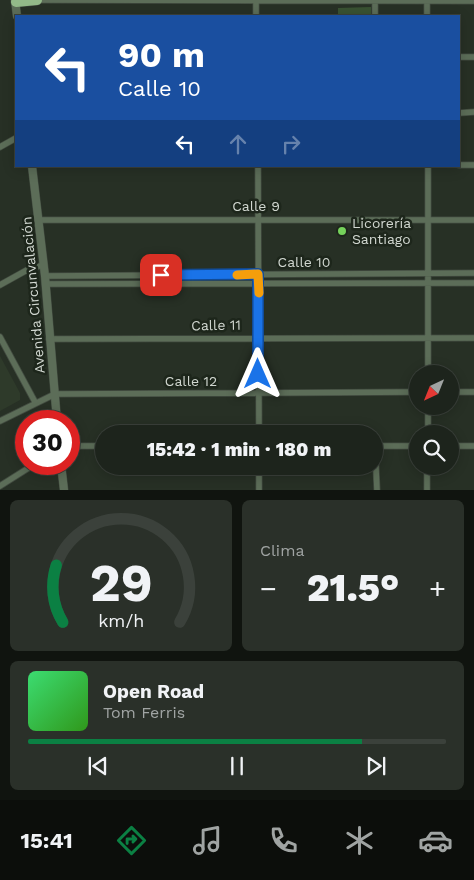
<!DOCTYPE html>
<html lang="es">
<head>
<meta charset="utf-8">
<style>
  :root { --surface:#1d241c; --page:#2a3029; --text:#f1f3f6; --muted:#a0a4a3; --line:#3b413b; --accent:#0b8043 }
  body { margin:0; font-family:"Work Sans",sans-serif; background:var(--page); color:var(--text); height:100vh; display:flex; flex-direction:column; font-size:19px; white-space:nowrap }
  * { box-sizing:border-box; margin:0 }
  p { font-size:16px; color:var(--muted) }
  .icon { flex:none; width:28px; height:28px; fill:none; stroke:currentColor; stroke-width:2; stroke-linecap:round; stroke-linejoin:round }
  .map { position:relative; height:490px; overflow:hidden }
  .panel { display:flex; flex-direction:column; gap:10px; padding:10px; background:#10140f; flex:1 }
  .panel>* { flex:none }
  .hud { position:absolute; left:15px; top:15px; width:445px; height:152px; border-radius:0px; box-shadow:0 2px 12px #0003,0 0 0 1px var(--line); background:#1a4fa0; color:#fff; overflow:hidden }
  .needle { width:32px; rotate:223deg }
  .buttons { position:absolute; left:409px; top:365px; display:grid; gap:10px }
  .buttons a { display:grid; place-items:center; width:50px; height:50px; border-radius:50%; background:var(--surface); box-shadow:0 2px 12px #0003,0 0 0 1px var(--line); font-size:25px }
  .speed { position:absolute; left:15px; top:410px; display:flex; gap:10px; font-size:25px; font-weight:700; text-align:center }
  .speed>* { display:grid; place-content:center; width:65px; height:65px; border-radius:50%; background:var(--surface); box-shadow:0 2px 12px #0003,0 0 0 1px var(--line); line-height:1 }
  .speed .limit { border:8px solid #d22; background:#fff; color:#111 }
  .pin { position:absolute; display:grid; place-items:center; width:42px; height:42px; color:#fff; margin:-21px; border-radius:10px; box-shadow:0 2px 8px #0006 }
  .me { position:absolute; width:55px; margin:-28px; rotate:0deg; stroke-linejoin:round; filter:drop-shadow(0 0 4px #0008) }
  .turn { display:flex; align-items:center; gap:18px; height:105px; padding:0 20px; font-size:22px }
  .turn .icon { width:65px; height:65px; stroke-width:2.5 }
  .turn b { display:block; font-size:35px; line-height:42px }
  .lanes { display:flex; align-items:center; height:48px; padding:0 20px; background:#0003; justify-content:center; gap:25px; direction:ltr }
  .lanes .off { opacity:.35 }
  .big { font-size:38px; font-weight:800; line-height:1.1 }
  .panel .widget { flex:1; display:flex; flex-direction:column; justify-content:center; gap:8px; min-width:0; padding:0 18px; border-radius:8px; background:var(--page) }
  .panel .dial { align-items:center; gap:0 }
  .dial svg { height:130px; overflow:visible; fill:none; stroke:var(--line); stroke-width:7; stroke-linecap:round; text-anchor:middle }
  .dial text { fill:var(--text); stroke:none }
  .song { display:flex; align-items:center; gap:15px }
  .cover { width:60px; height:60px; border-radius:8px; background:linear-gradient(135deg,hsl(140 70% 55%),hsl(110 70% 35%)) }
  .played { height:5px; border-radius:2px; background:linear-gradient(90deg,var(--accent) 80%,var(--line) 80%) }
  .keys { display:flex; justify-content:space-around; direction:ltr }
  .heat { display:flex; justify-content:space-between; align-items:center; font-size:28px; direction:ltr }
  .panel .tiles { flex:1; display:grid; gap:10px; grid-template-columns:1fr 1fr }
  .widget:last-child { grid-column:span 2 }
  .trip { position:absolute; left:95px; top:425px; width:288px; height:50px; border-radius:25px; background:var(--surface); box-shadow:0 2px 12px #0003,0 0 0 1px var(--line); font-weight:800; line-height:50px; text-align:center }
  .dock { display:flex; height:80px; justify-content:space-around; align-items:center; background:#0c0e0b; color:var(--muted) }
  .dock .icon { width:35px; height:35px }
  .dock .on { color:var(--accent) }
  .dock b { font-size:22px; color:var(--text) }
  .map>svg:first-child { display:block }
</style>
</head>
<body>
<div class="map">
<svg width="474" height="490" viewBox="0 0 474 490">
  <rect width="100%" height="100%" fill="#273025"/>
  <path fill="#2e3a2a" d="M 0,356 L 20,393 L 20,400 L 0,411 Z"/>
  <path fill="#395232" d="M 371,7 L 371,16 L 338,16 L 338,8 Z"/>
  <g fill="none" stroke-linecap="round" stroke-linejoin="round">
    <g stroke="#424b40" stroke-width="7">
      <path id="minor" d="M 37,0 L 474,1
        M 256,0 L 256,16
        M 427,0 L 427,16
        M 375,1 L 375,16
        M 459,57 L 474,57
        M 459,113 L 474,112
        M 0,147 L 16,138
        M 459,165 L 474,165
        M 258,166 L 259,434
        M 428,166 L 428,374
        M 38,220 L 474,220
        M 45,276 L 474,273
        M 45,284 L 474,283
        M 0,285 L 27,270 L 43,265
        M 0,337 L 35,402
        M 49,339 L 474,338
        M 450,392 L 474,392
        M 0,421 L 55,394 L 418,392
        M 428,434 L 428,406
        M 69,446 L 104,446
        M 374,446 L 418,446
        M 375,446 L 377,490
        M 450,446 L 474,446
        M 259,466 L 259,490
        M 0,486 L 30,467 L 43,464
        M 427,490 L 427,466"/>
    </g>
    <g stroke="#424b40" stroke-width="9">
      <path id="tertiary" d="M 15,0 L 17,16
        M 32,166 L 45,276 L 57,421
        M 61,464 L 64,490"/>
    </g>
    <g stroke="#424b40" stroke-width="11">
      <path id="trunk" d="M 16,2 L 37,0"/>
    </g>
    <use href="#minor" stroke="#5c6d58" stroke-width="5.5"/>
    <use href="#tertiary" stroke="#5c6d58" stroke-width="8"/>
    <use href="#trunk" stroke="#93ba89" stroke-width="10"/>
  </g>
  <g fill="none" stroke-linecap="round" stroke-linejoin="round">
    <g stroke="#114b97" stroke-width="12">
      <path id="route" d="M 161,275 L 258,274 L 258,374"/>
    </g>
    <use href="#route" stroke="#1a73e8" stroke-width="9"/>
    <path stroke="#f59e0b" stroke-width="9" d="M 237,275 L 258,274 L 259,293"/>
  </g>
  <circle fill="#75d25b" stroke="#1d261b" stroke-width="2" cx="342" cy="231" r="5"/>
  <g text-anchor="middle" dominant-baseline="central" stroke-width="5" stroke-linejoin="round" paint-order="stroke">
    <g font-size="14" fill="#d1d7d0" stroke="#1d261b">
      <text x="256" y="206">Calle 9</text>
      <text x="304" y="262">Calle 10</text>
      <text transform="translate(33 295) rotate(-95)">Avenida Circunvalación</text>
      <text transform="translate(216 325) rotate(-1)">Calle 11</text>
      <text x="191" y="381">Calle 12</text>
    </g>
    <g font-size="14" fill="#d1d7d0" stroke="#1d261b" text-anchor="start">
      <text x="352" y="223">Licorería<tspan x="352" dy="16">Santiago</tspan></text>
    </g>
  </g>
</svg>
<div class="buttons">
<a><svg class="needle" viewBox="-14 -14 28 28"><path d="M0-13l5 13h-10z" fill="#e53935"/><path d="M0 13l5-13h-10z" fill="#a0a4a3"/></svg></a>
<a><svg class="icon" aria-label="search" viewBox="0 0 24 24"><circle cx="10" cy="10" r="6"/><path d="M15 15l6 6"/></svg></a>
</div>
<div class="speed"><div class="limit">30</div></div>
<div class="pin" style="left:161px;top:275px;background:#d93025"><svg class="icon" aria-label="arrive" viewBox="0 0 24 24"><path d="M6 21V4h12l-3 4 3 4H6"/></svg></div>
<svg class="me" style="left:258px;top:374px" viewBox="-20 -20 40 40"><path d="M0-17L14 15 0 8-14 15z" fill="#1a73e8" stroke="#fff" stroke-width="4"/></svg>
<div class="trip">15:42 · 1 min · 180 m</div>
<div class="hud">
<div class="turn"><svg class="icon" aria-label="left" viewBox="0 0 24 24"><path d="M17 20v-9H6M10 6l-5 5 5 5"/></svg><div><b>90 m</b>Calle 10</div></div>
<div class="lanes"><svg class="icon" aria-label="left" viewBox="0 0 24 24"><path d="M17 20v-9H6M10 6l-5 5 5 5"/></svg><svg class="icon off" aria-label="ahead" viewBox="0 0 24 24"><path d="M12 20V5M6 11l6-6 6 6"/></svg><svg class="icon off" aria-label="right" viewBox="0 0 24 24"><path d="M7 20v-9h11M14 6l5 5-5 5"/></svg></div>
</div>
</div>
<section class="panel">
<div class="tiles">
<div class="widget dial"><svg viewBox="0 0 100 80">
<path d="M14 69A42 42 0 1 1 86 69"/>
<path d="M14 69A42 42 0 0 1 10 34" stroke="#0b8043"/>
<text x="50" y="56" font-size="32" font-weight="700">29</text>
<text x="50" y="72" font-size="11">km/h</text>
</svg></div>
<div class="widget"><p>Clima</p>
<div class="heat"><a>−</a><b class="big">21.5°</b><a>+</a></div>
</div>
<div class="widget">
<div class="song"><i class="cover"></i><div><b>Open Road</b><p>Tom Ferris</p></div></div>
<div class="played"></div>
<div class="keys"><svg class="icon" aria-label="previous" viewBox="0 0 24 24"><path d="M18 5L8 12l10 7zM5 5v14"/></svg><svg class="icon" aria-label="pause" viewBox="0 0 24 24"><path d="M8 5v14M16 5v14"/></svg><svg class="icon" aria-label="next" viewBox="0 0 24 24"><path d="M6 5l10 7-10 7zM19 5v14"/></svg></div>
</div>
</div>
</section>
<nav class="dock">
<b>15:41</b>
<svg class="icon on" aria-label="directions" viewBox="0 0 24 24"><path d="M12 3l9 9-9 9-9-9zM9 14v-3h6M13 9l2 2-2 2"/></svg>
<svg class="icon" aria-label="music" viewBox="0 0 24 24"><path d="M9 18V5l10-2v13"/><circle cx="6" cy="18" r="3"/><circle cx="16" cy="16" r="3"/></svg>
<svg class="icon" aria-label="phone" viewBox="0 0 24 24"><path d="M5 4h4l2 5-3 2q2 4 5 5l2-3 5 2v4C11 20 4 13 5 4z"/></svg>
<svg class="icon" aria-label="climate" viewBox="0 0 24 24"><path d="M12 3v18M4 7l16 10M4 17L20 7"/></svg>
<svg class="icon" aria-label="car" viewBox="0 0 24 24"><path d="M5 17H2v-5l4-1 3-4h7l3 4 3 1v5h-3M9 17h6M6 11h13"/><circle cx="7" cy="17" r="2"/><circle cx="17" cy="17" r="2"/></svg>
</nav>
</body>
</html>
